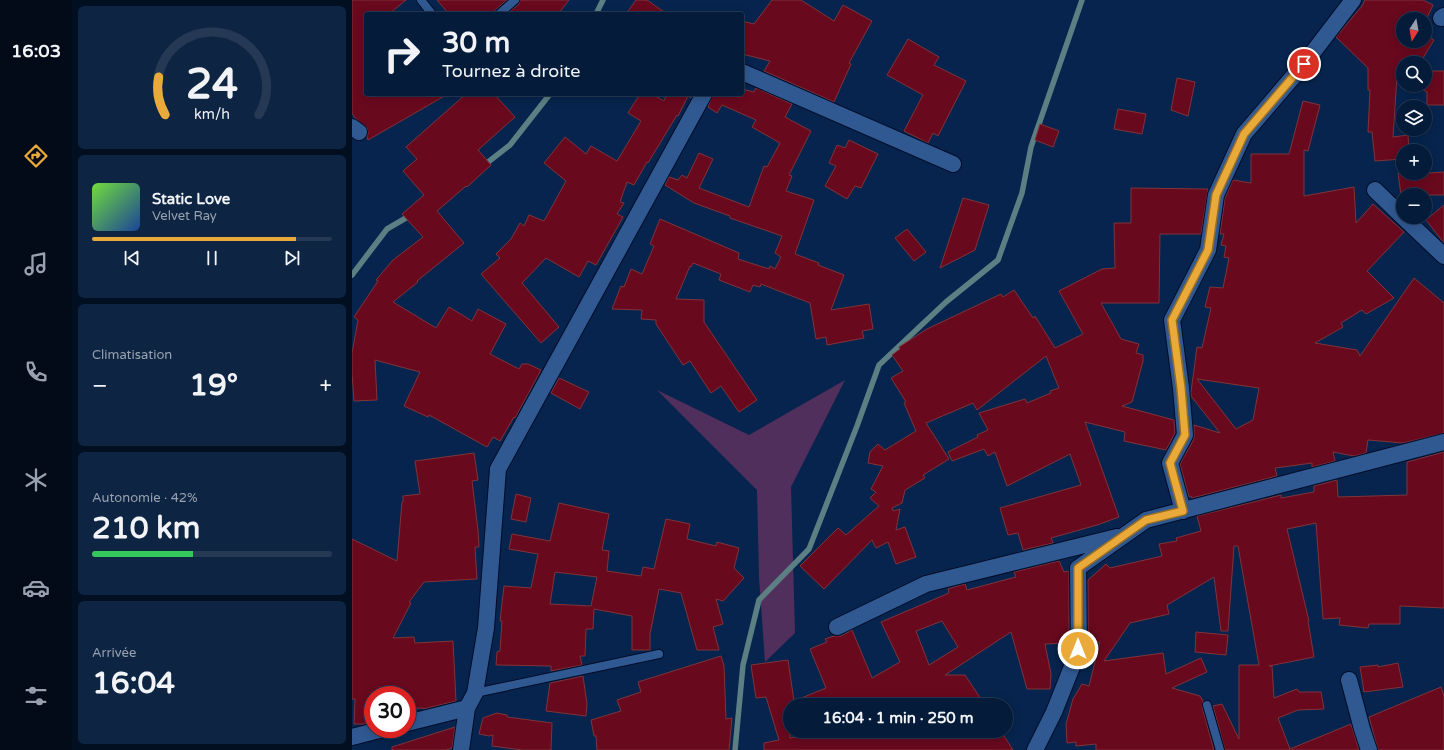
<!DOCTYPE html>
<html lang="fr">
<head>
<meta charset="utf-8">
<style>
  :root { --surface:#041b3a; --page:#0d2442; --text:#f1f3f6; --muted:#97a1af; --line:#253954; --accent:#eaaa39 }
  body { margin:0; font-family:"Varela Round",sans-serif; background:var(--page); color:var(--text); height:100vh; display:flex; flex-direction:column; font-size:15px; white-space:nowrap }
  * { box-sizing:border-box; margin:0 }
  p { font-size:13px; color:var(--muted) }
  .icon { flex:none; width:22px; height:22px; fill:none; stroke:currentColor; stroke-width:2; stroke-linecap:round; stroke-linejoin:round }
  .map { position:relative; flex:1; overflow:hidden }
  .drawer { display:flex; flex-direction:column; gap:6px; padding:6px; background:#020f20; width:280px }
  .drawer>* { flex:none }
  .top-card { position:absolute; left:12px; top:12px; width:380px; height:84px; border-radius:4px; box-shadow:0 2px 10px #0003,0 0 0 1px var(--line); background:#041b3a; color:var(--text); overflow:hidden }
  .needle { width:26px; rotate:191deg }
  .controls { position:absolute; left:1044px; top:12px; display:grid; gap:8px }
  .controls a { display:grid; place-items:center; width:36px; height:36px; border-radius:50%; background:var(--surface); box-shadow:0 2px 10px #0003,0 0 0 1px var(--line); font-size:20px }
  .speed { position:absolute; left:12px; top:686px; display:flex; gap:8px; font-size:20px; font-weight:700; text-align:center }
  .speed>* { display:grid; place-content:center; width:52px; height:52px; border-radius:50%; background:var(--surface); box-shadow:0 2px 10px #0003,0 0 0 1px var(--line); line-height:1 }
  .speed .limit { border:6px solid #d22; background:#fff; color:#111 }
  .pin { position:absolute; display:grid; place-items:center; width:34px; height:34px; color:#fff; margin:-17px; border:2px solid #fff; border-radius:50%; box-shadow:0 1px 4px #0007 }
  .me { position:absolute; width:44px; margin:-22px; rotate:0deg; stroke-linejoin:round; filter:drop-shadow(0 0 3px #0008) }
  .turn { display:flex; align-items:center; gap:14px; height:84px; padding:0 12px; font-size:18px }
  .turn .icon { width:52px; height:52px; stroke-width:2.5 }
  .turn b { display:block; font-size:28px; line-height:34px }
  .big { font-size:30px; font-weight:800; line-height:1.1 }
  .drawer .card { flex:1; display:flex; flex-direction:column; justify-content:center; gap:6px; min-width:0; padding:0 14px; border-radius:6px; background:var(--page) }
  .drawer .dial { align-items:center; gap:0 }
  .dial svg { height:104px; overflow:visible; fill:none; stroke:var(--line); stroke-width:7; stroke-linecap:round; text-anchor:middle }
  .dial text { fill:var(--text); stroke:none }
  .song { display:flex; align-items:center; gap:12px }
  .cover { width:48px; height:48px; border-radius:6px; background:linear-gradient(135deg,hsl(100 70% 55%),hsl(220 70% 35%)) }
  .played { height:4px; border-radius:2px; background:linear-gradient(90deg,var(--accent) 85%,var(--line) 85%) }
  .keys { display:flex; justify-content:space-around; direction:ltr }
  .heat { display:flex; justify-content:space-between; align-items:center; font-size:22px; direction:ltr }
  .charge { height:6px; border-radius:3px; background:linear-gradient(90deg,#34c759 42%,var(--line) 0) }
  .trip { position:absolute; left:431px; top:698px; width:230px; height:40px; border-radius:20px; background:var(--surface); box-shadow:0 2px 10px #0003,0 0 0 1px var(--line); font-weight:800; line-height:40px; text-align:center }
  main { display:flex; flex:1; min-height:0 }
  .menu { display:flex; flex-direction:column; width:72px; justify-content:space-around; align-items:center; background:#020b17; color:var(--muted) }
  .menu .icon { width:28px; height:28px }
  .menu .selected { color:var(--accent) }
  .menu b { font-size:18px; color:var(--text) }
  .map>svg:first-child { display:block }
</style>
</head>
<body>
<main>
<nav class="menu">
<b>16:03</b>
<svg class="icon selected" aria-label="directions" viewBox="0 0 24 24"><path d="M12 3l9 9-9 9-9-9zM9 14v-3h6M13 9l2 2-2 2"/></svg>
<svg class="icon" aria-label="music" viewBox="0 0 24 24"><path d="M9 18V5l10-2v13"/><circle cx="6" cy="18" r="3"/><circle cx="16" cy="16" r="3"/></svg>
<svg class="icon" aria-label="phone" viewBox="0 0 24 24"><path d="M5 4h4l2 5-3 2q2 4 5 5l2-3 5 2v4C11 20 4 13 5 4z"/></svg>
<svg class="icon" aria-label="climate" viewBox="0 0 24 24"><path d="M12 3v18M4 7l16 10M4 17L20 7"/></svg>
<svg class="icon" aria-label="car" viewBox="0 0 24 24"><path d="M5 17H2v-5l4-1 3-4h7l3 4 3 1v5h-3M9 17h6M6 11h13"/><circle cx="7" cy="17" r="2"/><circle cx="17" cy="17" r="2"/></svg>
<svg class="icon" aria-label="filters" viewBox="0 0 24 24"><path d="M4 7h16M4 17h16"/><circle cx="9" cy="7" r="2"/><circle cx="15" cy="17" r="2"/></svg>
</nav>
<section class="drawer">
<div class="card dial"><svg viewBox="0 0 100 80">
<path d="M14 69A42 42 0 1 1 86 69"/>
<path d="M14 69A42 42 0 0 1 9 40" stroke="#eaaa39"/>
<text x="50" y="56" font-size="32" font-weight="700">24</text>
<text x="50" y="72" font-size="11">km/h</text>
</svg></div>
<div class="card">
<div class="song"><i class="cover"></i><div><b>Static Love</b><p>Velvet Ray</p></div></div>
<div class="played"></div>
<div class="keys"><svg class="icon" aria-label="previous" viewBox="0 0 24 24"><path d="M18 5L8 12l10 7zM5 5v14"/></svg><svg class="icon" aria-label="pause" viewBox="0 0 24 24"><path d="M8 5v14M16 5v14"/></svg><svg class="icon" aria-label="next" viewBox="0 0 24 24"><path d="M6 5l10 7-10 7zM19 5v14"/></svg></div>
</div>
<div class="card"><p>Climatisation</p>
<div class="heat"><a>−</a><b class="big">19°</b><a>+</a></div>
</div>
<div class="card"><p>Autonomie · 42%</p><b class="big">210 km</b><div class="charge"></div></div>
<div class="card"><p>Arrivée</p><b class="big">16:04</b></div>
</section>
<div class="map">
<svg width="1092" height="750" viewBox="0 0 1092 750">
  <rect width="100%" height="100%" fill="#06244d"/>
  <path fill="#512f5c" d="M 493,380 L 439,487 L 443,633 L 413,662 L 407,577 L 405,490 L 305,390 L 397,435 Z"/>
  <g fill="none" stroke-linecap="round" stroke-linejoin="round">
    <path stroke="#5c7f84" stroke-width="5.5" d="M 244,14 L 251,0
      M 131,166 L 158,145 L 198,94
      M 0,275 L 35,229 L 59,215
      M 383,750 L 391,665 L 407,600 L 457,549 L 505,426 L 527,365 L 594,302 L 646,260 L 670,193 L 679,147 L 730,0"/>
  </g>
  <path fill="#69091e" stroke="#7f343a" fill-rule="evenodd" d="M 0,0 L 54,0 L 37,14 L 14,14 L 14,94 L 96,94 L 16,140 L 15,137 L 16,133 L 15,128 L 3,118 L 0,113 Z
    M 85,0 L 155,0 L 143,10 L 142,14 L 97,14 Z
    M 168,0 L 217,0 L 206,14 L 155,14 L 167,4 Z
    M 284,0 L 295,0 L 315,14 L 274,14 Z
    M 420,0 L 449,0 L 482,21 L 491,5 L 520,21 L 497,63 L 499,64 L 482,102 L 412,71 L 418,61 L 390,54 L 390,21 L 402,24 Z
    M 1013,0 L 1071,0 L 1081,5 L 1073,22 L 1073,19 L 1051,19 L 1051,41 L 1073,41 L 1073,34 L 1082,40 L 1068,63 L 1051,63 L 1051,79 L 1045,76 L 1041,137 L 1056,135 L 1057,151 L 1051,151 L 1051,159 L 1023,161 L 1020,132 L 1016,132 L 1018,90 L 1016,90 L 1016,68 L 984,37 L 1010,6 Z
    M 556,39 L 587,57 L 582,65 L 614,81 L 586,136 L 581,133 L 576,143 L 552,131 L 571,95 L 535,75 Z
    M 1073,71 L 1092,71 L 1092,105 L 1075,105 L 1075,92 L 1062,85 L 1073,85 Z
    M 825,78 L 843,82 L 836,116 L 819,110 Z
    M 404,88 L 440,104 L 433,117 L 459,131 L 437,175 L 440,176 L 434,191 L 462,200 L 443,254 L 467,263 L 466,265 L 492,275 L 479,310 L 517,304 L 521,329 L 510,331 L 512,338 L 475,345 L 474,337 L 464,339 L 458,303 L 409,284 L 408,287 L 401,285 L 398,292 L 367,280 L 369,274 L 341,263 L 339,267 L 338,266 L 324,299 L 352,300 L 352,322 L 405,400 L 387,412 L 369,386 L 359,393 L 338,361 L 331,365 L 304,324 L 304,320 L 289,319 L 290,310 L 260,309 L 269,286 L 272,287 L 279,269 L 290,274 L 302,246 L 298,244 L 308,219 L 387,253 L 386,259 L 417,269 L 418,266 L 423,269 L 429,257 L 423,253 L 430,236 L 378,218 L 378,216 L 342,203 L 313,185 L 317,177 L 326,180 L 330,175 L 335,178 L 347,153 L 361,159 L 347,188 L 397,207 L 412,166 L 415,167 L 428,143 L 400,127 L 404,120 L 370,105 L 365,113 L 356,107 L 361,94 L 390,94 L 390,89 L 402,92 Z
    M 114,94 L 142,94 L 163,117 L 126,150 L 139,165 L 115,187 L 114,186 L 85,211 L 112,243 L 65,281 L 66,282 L 41,302 L 84,328 L 97,307 L 120,321 L 126,309 L 154,324 L 138,354 L 167,369 L 170,364 L 176,364 L 189,370 L 163,418 L 162,417 L 148,441 L 141,437 L 135,447 L 77,415 L 76,417 L 52,406 L 68,372 L 23,360 L 25,400 L 2,401 L 0,373 L 0,353 L 6,320 L 2,317 L 26,281 L 24,280 L 41,260 L 71,237 L 50,214 L 72,195 L 51,171 L 65,159 L 54,147 Z
    M 288,94 L 300,94 L 312,101 L 315,94 L 341,94 L 339,98 L 336,96 L 326,116 L 325,115 L 296,163 L 295,162 L 282,185 L 275,182 L 268,202 L 272,203 L 265,214 L 271,217 L 244,265 L 236,261 L 227,277 L 194,258 L 170,283 L 207,327 L 189,343 L 129,274 L 148,258 L 144,254 L 159,239 L 168,223 L 172,226 L 177,215 L 192,221 L 214,181 L 192,163 L 213,137 L 234,154 L 239,146 L 265,161 L 289,121 L 276,113 Z
    M 951,101 L 968,105 L 956,151 L 952,150 L 952,196 L 1002,187 L 1004,223 L 1021,204 L 1052,232 L 1015,271 L 1042,298 L 1014,314 L 1010,310 L 989,323 L 991,327 L 963,343 L 1005,350 L 1008,356 L 1062,278 L 1092,303 L 1092,433 L 1051,443 L 1016,440 L 1014,453 L 1002,456 L 981,452 L 983,461 L 960,467 L 960,463 L 923,468 L 925,476 L 840,498 L 839,496 L 837,497 L 828,464 L 842,439 L 842,425 L 868,433 L 839,396 L 839,392 L 845,347 L 850,348 L 859,308 L 853,307 L 858,287 L 871,288 L 877,258 L 872,257 L 874,246 L 869,245 L 872,234 L 868,234 L 873,198 L 881,180 L 899,183 L 899,154 L 937,154 ZM 845,379 L 907,388 L 901,420 L 884,429 Z
    M 766,109 L 794,114 L 790,134 L 762,129 Z
    M 688,124 L 707,131 L 701,147 L 683,140 Z
    M 497,140 L 526,154 L 509,188 L 503,186 L 495,199 L 473,186 L 484,166 L 477,163 L 485,145 L 493,148 Z
    M 1092,172 L 1092,195 L 1049,195 L 1046,173 L 1064,173 L 1064,174 Z
    M 779,188 L 856,189 L 849,234 L 808,234 L 807,303 L 749,303 L 769,339 L 787,344 L 784,353 L 791,355 L 791,361 L 780,402 L 770,406 L 822,420 L 823,433 L 814,450 L 772,441 L 773,432 L 733,422 L 767,517 L 745,525 L 699,538 L 701,543 L 671,550 L 666,533 L 656,535 L 648,508 L 729,485 L 718,454 L 655,486 L 643,452 L 636,456 L 632,449 L 600,461 L 596,452 L 626,437 L 625,435 L 636,430 L 627,413 L 673,399 L 675,403 L 699,393 L 698,391 L 707,388 L 694,356 L 625,410 L 621,403 L 574,423 L 597,459 L 571,475 L 573,478 L 553,490 L 550,503 L 540,508 L 541,511 L 548,509 L 544,530 L 553,527 L 564,557 L 544,564 L 536,542 L 524,548 L 520,540 L 472,589 L 448,566 L 486,528 L 494,535 L 527,506 L 518,498 L 524,492 L 519,489 L 531,466 L 516,463 L 518,452 L 526,444 L 533,450 L 564,431 L 552,403 L 554,402 L 539,378 L 551,371 L 540,355 L 548,349 L 547,347 L 575,329 L 649,294 L 651,297 L 662,290 L 681,318 L 683,316 L 703,348 L 731,334 L 707,291 L 750,269 L 763,268 L 762,223 L 779,223 Z
    M 611,198 L 637,205 L 623,250 L 588,268 Z
    M 1092,205 L 1092,243 L 1074,220 Z
    M 555,229 L 574,252 L 562,261 L 543,238 Z
    M 207,378 L 237,392 L 228,409 L 199,393 Z
    M 1092,452 L 1092,608 L 1048,606 L 1048,624 L 1017,624 L 1016,628 L 987,625 L 988,618 L 971,619 L 964,523 L 935,529 L 957,621 L 956,621 L 962,657 L 917,666 L 920,666 L 922,698 L 945,689 L 947,692 L 969,692 L 972,709 L 946,710 L 926,718 L 938,749 L 999,724 L 1007,750 L 873,750 L 861,706 L 870,704 L 887,739 L 887,665 L 907,665 L 886,546 L 882,546 L 876,631 L 869,631 L 862,577 L 815,605 L 817,614 L 778,623 L 752,661 L 811,653 L 814,674 L 849,658 L 855,672 L 820,688 L 848,696 L 851,701 L 850,707 L 862,750 L 744,750 L 744,744 L 724,746 L 724,742 L 715,743 L 714,724 L 721,699 L 730,684 L 737,686 L 748,642 L 736,643 L 736,580 L 754,564 L 758,568 L 810,556 L 807,544 L 825,541 L 824,538 L 849,531 L 845,516 L 929,495 L 929,498 L 962,492 L 962,486 L 985,480 L 986,497 L 1055,495 L 1055,462 Z
    M 122,453 L 126,480 L 120,481 L 126,530 L 127,547 L 123,547 L 125,579 L 72,582 L 57,602 L 59,603 L 41,638 L 62,637 L 63,643 L 101,641 L 104,701 L 71,709 L 71,708 L 55,709 L 55,695 L 21,695 L 21,722 L 12,724 L 2,724 L 3,699 L 0,699 L 0,539 L 45,561 L 50,502 L 51,502 L 51,496 L 68,494 L 63,461 Z
    M 164,494 L 179,498 L 174,522 L 159,519 Z
    M 207,503 L 257,514 L 250,550 L 257,551 L 255,571 L 289,576 L 291,567 L 302,569 L 314,519 L 338,524 L 335,539 L 364,546 L 365,542 L 387,548 L 382,568 L 392,578 L 371,601 L 364,599 L 371,624 L 361,627 L 367,650 L 345,650 L 329,593 L 307,589 L 298,634 L 298,650 L 280,650 L 280,616 L 242,609 L 241,629 L 234,629 L 233,656 L 228,656 L 230,665 L 199,671 L 199,666 L 144,665 L 145,652 L 148,651 L 150,621 L 148,621 L 152,586 L 179,588 L 186,554 L 157,549 L 160,534 L 198,541 ZM 203,572 L 245,577 L 239,606 L 198,604 Z
    M 707,561 L 712,572 L 716,571 L 717,573 L 717,643 L 693,644 L 699,674 L 698,689 L 675,689 L 659,632 L 593,675 L 613,675 L 633,705 L 438,705 L 438,738 L 473,731 L 649,731 L 661,750 L 412,750 L 412,743 L 427,740 L 414,697 L 404,698 L 399,665 L 436,660 L 442,701 L 474,688 L 458,649 L 475,642 L 473,639 L 482,636 L 489,636 L 500,630 L 520,678 L 548,662 L 529,622 L 597,593 L 596,589 L 605,586 L 613,584 L 615,590 L 664,577 L 662,572 ZM 590,621 L 606,647 L 577,665 L 564,631 Z
    M 844,632 L 876,635 L 874,655 L 843,652 Z
    M 369,656 L 372,666 L 374,719 L 380,718 L 377,750 L 245,750 L 244,736 L 242,736 L 239,720 L 269,711 L 265,700 L 289,692 L 286,682 Z
    M 1046,663 L 1051,687 L 1012,692 L 1008,667 L 1026,665 L 1026,667 Z
    M 231,676 L 235,704 L 234,716 L 194,711 L 198,683 Z
    M 1089,687 L 1092,696 L 1092,750 L 1026,750 L 1017,717 Z
    M 145,713 L 155,715 L 155,717 L 200,723 L 199,750 L 170,750 L 140,746 L 141,735 L 137,736 L 127,734 L 131,718 Z
    M 103,727 L 100,748 L 94,750 L 40,750 L 40,747 Z"/>
  <g fill="none" stroke-linecap="round" stroke-linejoin="round">
    <g stroke="#000d29" stroke-width="10">
      <path id="lane" d="M 69,0 L 80,14
        M 147,14 L 163,0
        M 123,693 L 307,654
        M 855,705 L 868,750"/>
    </g>
    <g stroke="#000d29" stroke-width="18">
      <path id="street" d="M 1089,18 L 1092,16
        M 390,72 L 601,164
        M 0,127 L 7,132
        M 1023,190 L 1051,217
        M 1051,217 L 1092,256
        M 831,511 L 818,463 L 833,435 L 829,388 L 820,320 L 856,250 L 864,195 L 892,134 L 952,64 L 1001,0
        M 485,627 L 574,584 L 765,537
        M 997,680 L 1010,729 L 1017,750
        M 55,723 L 115,708
        M 0,737 L 31,729
        M 109,750 L 115,708 L 123,693 L 134,628 L 146,469 L 352,94
        M 683,750 L 702,712 L 727,649 L 726,568 L 794,520 L 1092,442"/>
    </g>
    <use href="#lane" stroke="#305992" stroke-width="8"/>
    <use href="#street" stroke="#305992" stroke-width="16"/>
  </g>
  <g fill="none" stroke-linecap="round" stroke-linejoin="round">
    <g stroke="#986e25" stroke-width="10">
      <path id="route" d="M 726,649 L 726,568 L 794,520 L 831,511 L 818,463 L 833,435 L 829,388 L 820,320 L 856,250 L 864,195 L 892,134 L 952,64"/>
    </g>
    <use href="#route" stroke="#eaaa39" stroke-width="7"/>
  </g>
</svg>
<div class="controls">
<a><svg class="needle" viewBox="-14 -14 28 28"><path d="M0-13l5 13h-10z" fill="#e53935"/><path d="M0 13l5-13h-10z" fill="#97a1af"/></svg></a>
<a><svg class="icon" aria-label="search" viewBox="0 0 24 24"><circle cx="10" cy="10" r="6"/><path d="M15 15l6 6"/></svg></a>
<a><svg class="icon" aria-label="layers" viewBox="0 0 24 24"><path d="M12 4l9 5-9 5-9-5zM3 14l9 5 9-5"/></svg></a>
<a>+</a>
<a>−</a>
</div>
<div class="speed"><div class="limit">30</div></div>
<div class="pin" style="left:952px;top:64px;background:#d93025"><svg class="icon" aria-label="arrive" viewBox="0 0 24 24"><path d="M6 21V4h12l-3 4 3 4H6"/></svg></div>
<svg class="me" style="left:726px;top:649px" viewBox="-20 -20 40 40"><circle r="17" fill="#eaaa39" stroke="#fff" stroke-width="3"/><path d="M0-11L8 9 0 5-8 9z" fill="#fff"/></svg>
<div class="trip">16:04 · 1 min · 250 m</div>
<div class="top-card">
<div class="turn"><svg class="icon" aria-label="right" viewBox="0 0 24 24"><path d="M7 20v-9h11M14 6l5 5-5 5"/></svg><div><b>30 m</b>Tournez à droite</div></div>
</div>
</div>
</main>
</body>
</html>
